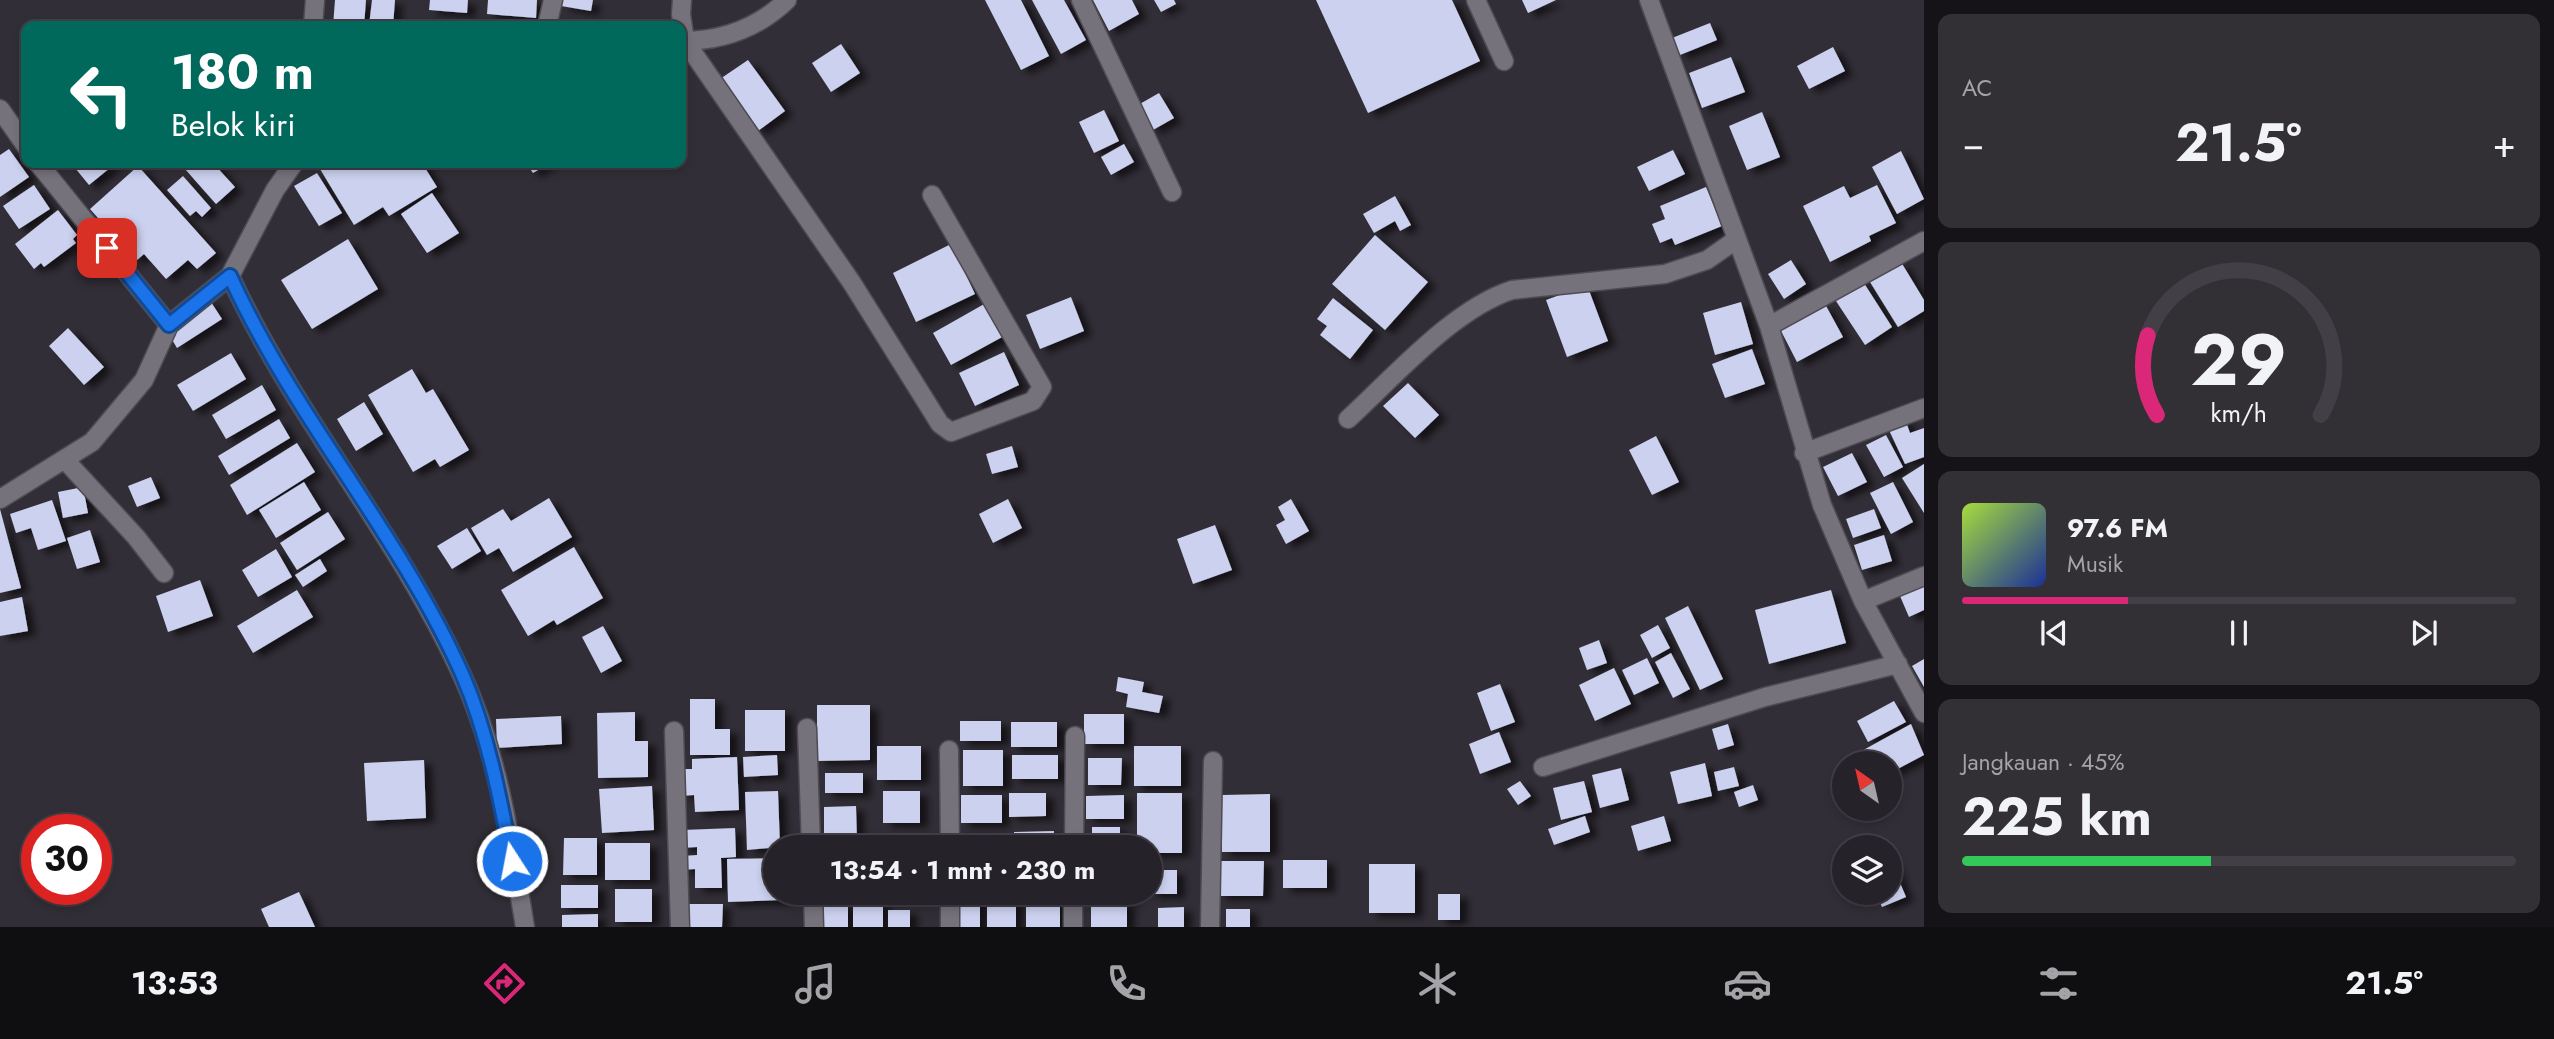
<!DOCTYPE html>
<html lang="id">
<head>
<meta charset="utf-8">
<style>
  :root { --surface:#262229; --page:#322f35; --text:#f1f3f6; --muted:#a4a4a8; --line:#423f46; --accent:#db2777 }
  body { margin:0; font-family:Jost,sans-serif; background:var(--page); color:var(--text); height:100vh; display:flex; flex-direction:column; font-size:26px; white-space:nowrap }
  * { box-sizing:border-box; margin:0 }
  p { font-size:23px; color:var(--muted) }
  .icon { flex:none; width:38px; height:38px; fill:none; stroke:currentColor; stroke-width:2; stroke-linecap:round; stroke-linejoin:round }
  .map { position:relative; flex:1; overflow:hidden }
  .side { display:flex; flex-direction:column; gap:14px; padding:14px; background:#151317; width:630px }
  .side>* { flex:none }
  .hud { position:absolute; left:21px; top:21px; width:665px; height:147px; border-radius:14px; box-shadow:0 4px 10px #0003,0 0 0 2px var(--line); background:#00695c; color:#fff; overflow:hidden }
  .needle { width:46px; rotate:326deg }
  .tools { position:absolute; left:1832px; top:751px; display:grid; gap:14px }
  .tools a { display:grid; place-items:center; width:70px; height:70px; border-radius:50%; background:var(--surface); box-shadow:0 4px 10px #0003,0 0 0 2px var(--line); font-size:35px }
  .speed { position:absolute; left:21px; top:814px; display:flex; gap:14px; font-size:35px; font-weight:700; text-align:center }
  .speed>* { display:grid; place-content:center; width:91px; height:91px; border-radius:50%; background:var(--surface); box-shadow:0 4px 10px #0003,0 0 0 2px var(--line); line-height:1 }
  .speed .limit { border:10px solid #d22; background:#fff; color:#111 }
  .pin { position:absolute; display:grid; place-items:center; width:60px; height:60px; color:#fff; margin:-30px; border-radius:14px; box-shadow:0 4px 10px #0006 }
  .me { position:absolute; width:77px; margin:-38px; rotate:349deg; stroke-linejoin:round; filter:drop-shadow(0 0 5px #0008) }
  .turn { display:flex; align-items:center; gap:24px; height:147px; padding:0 35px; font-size:32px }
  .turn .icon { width:91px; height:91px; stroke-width:2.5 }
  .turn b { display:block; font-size:49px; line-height:60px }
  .big { font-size:52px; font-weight:700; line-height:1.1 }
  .side .tile { flex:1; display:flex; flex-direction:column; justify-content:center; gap:10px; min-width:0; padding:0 24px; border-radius:14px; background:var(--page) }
  .side .dial { align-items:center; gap:0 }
  .dial svg { height:182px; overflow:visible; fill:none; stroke:var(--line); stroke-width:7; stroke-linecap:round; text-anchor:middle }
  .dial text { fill:var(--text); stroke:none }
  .song { display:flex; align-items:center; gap:21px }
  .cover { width:84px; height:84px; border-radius:10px; background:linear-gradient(135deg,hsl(80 70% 55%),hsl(230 70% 35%)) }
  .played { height:7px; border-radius:4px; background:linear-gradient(90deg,var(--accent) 30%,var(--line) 30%) }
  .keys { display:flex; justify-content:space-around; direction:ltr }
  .heat { display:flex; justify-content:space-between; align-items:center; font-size:38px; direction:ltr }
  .charge { height:10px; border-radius:5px; background:linear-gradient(90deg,#34c759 45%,var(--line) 0) }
  .trip { position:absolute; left:763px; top:835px; width:399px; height:70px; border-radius:35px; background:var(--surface); box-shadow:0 4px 10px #0003,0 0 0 2px var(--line); font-weight:700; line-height:70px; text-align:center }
  .menu { display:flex; height:112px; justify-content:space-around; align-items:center; background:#0f0e10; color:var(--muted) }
  .menu .icon { width:49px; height:49px }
  .menu .on { color:var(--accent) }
  .menu b { font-size:32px; color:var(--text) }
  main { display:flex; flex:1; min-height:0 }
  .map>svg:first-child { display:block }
</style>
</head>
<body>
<main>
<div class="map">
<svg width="1924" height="927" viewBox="0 0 1924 927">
  <defs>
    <filter id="shadow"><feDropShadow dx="8" dy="4.5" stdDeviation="3.5" flood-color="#0009"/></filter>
  </defs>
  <rect width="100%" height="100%" fill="#322e37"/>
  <path fill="#cbd1ee" filter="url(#shadow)" d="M 335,0 L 366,0 L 364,26 L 333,26 Z
    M 372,0 L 395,0 L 393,26 L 369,26 Z
    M 430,0 L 468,0 L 467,13 L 429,10 Z
    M 488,0 L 537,0 L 536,18 L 487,14 Z
    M 562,0 L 593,0 L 591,11 L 561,6 Z
    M 985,0 L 1021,0 L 1049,56 L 1021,70 Z
    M 1032,0 L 1064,0 L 1086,40 L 1061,54 Z
    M 1093,0 L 1132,0 L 1139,14 L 1109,31 Z
    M 1154,0 L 1174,0 L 1176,4 L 1161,12 Z
    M 1316,0 L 1452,0 L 1480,61 L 1368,113 Z
    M 1522,0 L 1556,0 L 1528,13 Z
    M 1710,23 L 1717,40 L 1680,55 L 1672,38 Z
    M 841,44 L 860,73 L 831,92 L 812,63 Z
    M 1833,47 L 1845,71 L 1809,89 L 1797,66 Z
    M 1731,57 L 1745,92 L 1702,108 L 1689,73 Z
    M 748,60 L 785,111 L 758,131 L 720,79 Z
    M 1159,93 L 1174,118 L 1153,130 L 1138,105 Z
    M 1104,110 L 1119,141 L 1094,153 L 1079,122 Z
    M 1762,112 L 1780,157 L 1747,170 L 1729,126 Z
    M 1124,144 L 1134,162 L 1111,175 L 1101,157 Z
    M 9,149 L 29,177 L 0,197 L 0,155 Z
    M 1673,150 L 1685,174 L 1649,191 L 1637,167 Z
    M 1901,151 L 1924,199 L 1897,214 L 1872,167 Z
    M 71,163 L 116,163 L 89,185 Z
    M 193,163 L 213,163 L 235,187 L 216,204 L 185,169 Z
    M 331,163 L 422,163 L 437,187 L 389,216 L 383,207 L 354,225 L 320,169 Z
    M 526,163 L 550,163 L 533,173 Z
    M 138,166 L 216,253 L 197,269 L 188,260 L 166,279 L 144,254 L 136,261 L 90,209 Z
    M 317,173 L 342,213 L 319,226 L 294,186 Z
    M 183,176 L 211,208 L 202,217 L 196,211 L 190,216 L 167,190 Z
    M 34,185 L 50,209 L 19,229 L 3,206 Z
    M 1877,185 L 1896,223 L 1869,236 L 1871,241 L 1830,262 L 1803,206 L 1844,186 L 1850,198 Z
    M 1706,187 L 1722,226 L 1675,245 L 1672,238 L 1660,243 L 1652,224 L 1665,219 L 1660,206 Z
    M 432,193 L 459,233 L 427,253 L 401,214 Z
    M 1395,196 L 1411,225 L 1400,231 L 1395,221 L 1374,233 L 1363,214 Z
    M 58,210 L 77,235 L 73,239 L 76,243 L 44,267 L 41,263 L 34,269 L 15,244 Z
    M 1375,235 L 1428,282 L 1385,330 L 1332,284 Z
    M 348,239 L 378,289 L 312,329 L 281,280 Z
    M 951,244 L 975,294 L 916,322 L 893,273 Z
    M 1791,260 L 1806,284 L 1784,299 L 1768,274 Z
    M 1901,262 L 1924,300 L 1924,311 L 1898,327 L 1870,282 Z
    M 1862,280 L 1892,327 L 1865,345 L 1834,298 Z
    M 1587,285 L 1608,341 L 1567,357 L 1546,300 Z
    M 1071,297 L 1084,331 L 1040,349 L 1026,315 Z
    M 1333,298 L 1373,330 L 1350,359 L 1320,335 L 1327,326 L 1317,319 Z
    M 209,299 L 222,319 L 177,348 L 168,333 Z
    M 1741,302 L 1753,344 L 1715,355 L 1703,313 Z
    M 986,303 L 1004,336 L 951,365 L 933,333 Z
    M 1825,304 L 1843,337 L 1797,362 L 1780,329 Z
    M 68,328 L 104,367 L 84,385 L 49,346 Z
    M 1752,349 L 1765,384 L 1725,398 L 1712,364 Z
    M 1004,352 L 1019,385 L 975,406 L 959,373 Z
    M 231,353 L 246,379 L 193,411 L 177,385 Z
    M 412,369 L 426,393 L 433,389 L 469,450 L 440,467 L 435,459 L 413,472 L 368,395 Z
    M 1408,383 L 1439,415 L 1415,438 L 1383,406 Z
    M 262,385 L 276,410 L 226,439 L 212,415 Z
    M 364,402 L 383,434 L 356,451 L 337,419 Z
    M 279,419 L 290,438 L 229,475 L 218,456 Z
    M 1905,419 L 1910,433 L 1924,428 L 1924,457 L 1905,464 L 1887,426 Z
    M 1886,435 L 1903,467 L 1884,477 L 1866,445 Z
    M 1656,436 L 1679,482 L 1652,495 L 1629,450 Z
    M 297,443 L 315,472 L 247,515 L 230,485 Z
    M 1012,446 L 1018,467 L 992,474 L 986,454 Z
    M 1852,453 L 1867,482 L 1838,496 L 1823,467 Z
    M 1924,464 L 1924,513 L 1902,478 Z
    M 151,477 L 160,498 L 137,507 L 128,486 Z
    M 304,482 L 321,510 L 276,538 L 259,510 Z
    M 1893,482 L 1913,522 L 1891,534 L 1870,493 Z
    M 83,487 L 88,513 L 63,518 L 58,492 Z
    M 549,498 L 572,537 L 513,572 L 499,548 L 487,555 L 471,528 L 503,509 L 511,521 Z
    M 1008,499 L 1022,528 L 993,543 L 979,514 Z
    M 1291,499 L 1309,531 L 1286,544 L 1276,525 L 1285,520 L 1278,507 Z
    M 52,500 L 66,541 L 38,550 L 31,528 L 16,533 L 10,514 Z
    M 0,509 L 21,588 L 0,593 Z
    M 1874,509 L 1881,528 L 1853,538 L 1846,519 Z
    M 328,512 L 345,539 L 297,570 L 280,543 Z
    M 1215,525 L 1232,570 L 1193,584 L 1177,539 Z
    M 467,528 L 481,551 L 452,569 L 437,546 Z
    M 90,530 L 100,562 L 77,569 L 67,538 Z
    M 1884,535 L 1892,561 L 1862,570 L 1854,545 Z
    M 574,547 L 603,598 L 557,625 L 554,620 L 528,636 L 501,590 Z
    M 276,549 L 292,577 L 258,597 L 242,570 Z
    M 320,559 L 327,571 L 303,587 L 295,575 Z
    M 1924,578 L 1924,610 L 1909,617 L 1897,589 Z
    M 200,580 L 213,616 L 168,632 L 156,596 Z
    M 297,590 L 313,617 L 253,653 L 237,626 Z
    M 1831,590 L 1846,643 L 1769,664 L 1755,610 Z
    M 22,597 L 28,631 L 0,636 L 0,602 Z
    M 1688,606 L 1723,679 L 1700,690 L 1665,618 Z
    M 1658,625 L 1670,648 L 1652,658 L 1640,635 Z
    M 603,626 L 622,661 L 601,673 L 582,637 Z
    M 1599,640 L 1607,663 L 1587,670 L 1579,648 Z
    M 1671,653 L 1690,689 L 1673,698 L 1655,662 Z
    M 1647,658 L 1659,683 L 1634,695 L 1622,670 Z
    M 1924,659 L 1924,687 L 1912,666 Z
    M 1614,668 L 1631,704 L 1595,721 L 1579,685 Z
    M 1118,677 L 1144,682 L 1142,692 L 1163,696 L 1159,713 L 1126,707 L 1128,694 L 1116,691 Z
    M 1500,684 L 1515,722 L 1491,731 L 1477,693 Z
    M 690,699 L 715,699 L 715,729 L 730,729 L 730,755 L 690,755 Z
    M 1894,701 L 1906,722 L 1868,742 L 1857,721 Z
    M 817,705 L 870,705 L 870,760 L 817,761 Z
    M 745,710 L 785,710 L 785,751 L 745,751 Z
    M 635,712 L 635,741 L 648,741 L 648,777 L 598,778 L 597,713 Z
    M 1084,714 L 1124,714 L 1124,744 L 1084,744 Z
    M 561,716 L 562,744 L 497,748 L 496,719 Z
    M 960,721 L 1001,721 L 1001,741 L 960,741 Z
    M 1011,722 L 1057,722 L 1057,747 L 1011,747 Z
    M 1728,724 L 1734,745 L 1718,750 L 1712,729 Z
    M 1911,724 L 1924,755 L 1890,773 L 1890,763 L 1846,763 L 1845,760 Z
    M 1499,732 L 1511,762 L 1480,774 L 1469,744 Z
    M 877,746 L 921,746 L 921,780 L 877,780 Z
    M 1134,746 L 1181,746 L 1181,786 L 1134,786 Z
    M 963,750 L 1003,750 L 1003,786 L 963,786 Z
    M 777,755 L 778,775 L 744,777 L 743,757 Z
    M 1012,755 L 1058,755 L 1058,779 L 1012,779 Z
    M 737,757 L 739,810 L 695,812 L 694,795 L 682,796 L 681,769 L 692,769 L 692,759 Z
    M 1088,758 L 1122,758 L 1121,785 L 1088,785 Z
    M 424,760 L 426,818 L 367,821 L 364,763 Z
    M 1705,763 L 1712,796 L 1678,804 L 1670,772 Z
    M 1734,767 L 1739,786 L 1718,791 L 1714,772 Z
    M 1621,768 L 1629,800 L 1600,808 L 1592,775 Z
    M 825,773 L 863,773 L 863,793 L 825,793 Z
    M 1520,781 L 1531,796 L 1518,805 L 1507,789 Z
    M 1584,781 L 1592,812 L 1561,820 L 1553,788 Z
    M 1753,785 L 1758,800 L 1739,807 L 1734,792 Z
    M 652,786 L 654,830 L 602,833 L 599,789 Z
    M 778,791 L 780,847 L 747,850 L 745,792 Z
    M 883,791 L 920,791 L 920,823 L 883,823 Z
    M 1009,793 L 1046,793 L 1046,816 L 1009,817 Z
    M 1137,793 L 1182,793 L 1182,853 L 1150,853 L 1150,847 L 1137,847 Z
    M 1270,794 L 1270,852 L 1222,852 L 1222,795 Z
    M 961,795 L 1002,795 L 1002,823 L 961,823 Z
    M 1124,795 L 1124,819 L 1086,819 L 1086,796 Z
    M 856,806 L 857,841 L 824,841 L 824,807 Z
    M 1585,816 L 1590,832 L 1554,845 L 1548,829 Z
    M 1664,816 L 1671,841 L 1638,851 L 1631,826 Z
    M 1092,827 L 1120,827 L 1120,847 L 1092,847 Z
    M 735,828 L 736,857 L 721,858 L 722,888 L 695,888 L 695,869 L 682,870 L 682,856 L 697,855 L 697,847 L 682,848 L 682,830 Z
    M 1054,831 L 1053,847 L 1014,847 L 1014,832 Z
    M 957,833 L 994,833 L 994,847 L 957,847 Z
    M 884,834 L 920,834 L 921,847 L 884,847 Z
    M 564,838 L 597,838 L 597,875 L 563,875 Z
    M 605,843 L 650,843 L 650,880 L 605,880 Z
    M 775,858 L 775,892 L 781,892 L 781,900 L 728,902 L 727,859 Z
    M 1890,859 L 1906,897 L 1882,907 L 1875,892 L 1890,892 Z
    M 1283,860 L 1327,860 L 1327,888 L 1283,888 Z
    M 1219,861 L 1264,861 L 1263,896 L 1218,896 Z
    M 1369,864 L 1415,864 L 1415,913 L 1369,913 Z
    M 1150,870 L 1177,870 L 1177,894 L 1150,894 Z
    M 561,885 L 598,885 L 598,908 L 561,908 Z
    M 615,889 L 652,889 L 652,922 L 615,922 Z
    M 299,892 L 315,927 L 269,927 L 261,909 Z
    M 958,892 L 980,892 L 980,927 L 959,927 Z
    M 1092,892 L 1129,892 L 1129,896 L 1092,896 Z
    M 1438,894 L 1460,894 L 1460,920 L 1438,920 Z
    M 1060,898 L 1060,927 L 1026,927 L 1026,899 Z
    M 987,900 L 1016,900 L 1016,927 L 987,927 Z
    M 853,901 L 883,901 L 883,927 L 853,927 Z
    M 1091,902 L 1127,902 L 1127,927 L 1091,927 Z
    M 848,903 L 848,927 L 824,927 L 824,904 Z
    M 686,904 L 723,904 L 722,927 L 686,927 Z
    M 1184,907 L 1184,927 L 1158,927 L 1158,908 Z
    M 1226,909 L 1250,909 L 1250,927 L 1226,927 Z
    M 888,910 L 910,910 L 910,927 L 888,927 Z
    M 598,914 L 598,927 L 562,927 L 562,915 Z"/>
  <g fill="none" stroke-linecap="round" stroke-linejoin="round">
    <g stroke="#4e4b52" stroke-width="21">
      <path id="minor" d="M 682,0 L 681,14 L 685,41 L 852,283 L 940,424 L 951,432 L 1033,401 L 1042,387 L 932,195
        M 1081,0 L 1172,192
        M 1476,0 L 1504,61
        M 1649,0 L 1769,326 L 1822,505 L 1863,601 L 1924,713
        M 313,26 L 315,0
        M 547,26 L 553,0
        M 681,41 C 722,41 757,29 787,0
        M 0,109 L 26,146
        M 38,163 L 169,325
        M 294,163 L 275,190 L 230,276 C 294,416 398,534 462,675 C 498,753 511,843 525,927
        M 1769,326 L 1924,241
        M 1348,419 C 1394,377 1453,309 1512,290 L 1665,274 L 1707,260 L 1737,239
        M 1804,453 L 1924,408
        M 66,461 L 136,537 L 164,573
        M 0,499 L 92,442 L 144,380 L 169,325 L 230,276
        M 1863,601 L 1924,576
        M 807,728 L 811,847
        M 674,731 L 680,927
        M 949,750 L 950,847
        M 1543,767 L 1765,697 L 1898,664
        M 1074,847 L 1075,736
        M 813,892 L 814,927
        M 950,892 L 950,927
        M 1073,927 L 1073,892
        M 1210,927 L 1213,761"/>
    </g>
    <use href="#minor" stroke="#76727c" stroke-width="18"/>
  </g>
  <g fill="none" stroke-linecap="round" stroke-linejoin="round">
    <g stroke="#114b97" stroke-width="18">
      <path id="route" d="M 107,248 L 169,325 L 230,276 C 294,417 400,534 463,676 C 488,734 500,798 512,861"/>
    </g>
    <use href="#route" stroke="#1a73e8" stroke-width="12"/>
  </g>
</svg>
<div class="tools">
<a><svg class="needle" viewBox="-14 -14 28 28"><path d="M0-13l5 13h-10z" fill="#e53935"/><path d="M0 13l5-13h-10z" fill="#a4a4a8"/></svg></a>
<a><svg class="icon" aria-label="layers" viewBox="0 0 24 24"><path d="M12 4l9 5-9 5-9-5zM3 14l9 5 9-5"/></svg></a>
</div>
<div class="speed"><div class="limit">30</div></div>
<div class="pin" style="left:107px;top:248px;background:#d93025"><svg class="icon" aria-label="arrive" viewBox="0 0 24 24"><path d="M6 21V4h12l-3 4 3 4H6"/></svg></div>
<svg class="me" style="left:512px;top:861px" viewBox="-20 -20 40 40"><circle r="17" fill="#1a73e8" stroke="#fff" stroke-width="3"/><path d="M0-11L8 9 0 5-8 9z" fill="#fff"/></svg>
<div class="trip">13:54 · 1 mnt · 230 m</div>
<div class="hud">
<div class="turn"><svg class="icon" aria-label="left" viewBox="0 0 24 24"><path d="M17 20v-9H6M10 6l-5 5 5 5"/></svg><div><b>180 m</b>Belok kiri</div></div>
</div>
</div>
<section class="side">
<div class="tile"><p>AC</p>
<div class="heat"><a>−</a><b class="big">21.5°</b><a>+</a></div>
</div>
<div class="tile dial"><svg viewBox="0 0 100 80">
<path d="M14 69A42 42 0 1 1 86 69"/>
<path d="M14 69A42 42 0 0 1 10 34" stroke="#db2777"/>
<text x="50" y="56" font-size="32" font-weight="700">29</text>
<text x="50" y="72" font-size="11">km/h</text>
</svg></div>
<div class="tile">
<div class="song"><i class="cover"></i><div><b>97.6 FM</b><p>Musik</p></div></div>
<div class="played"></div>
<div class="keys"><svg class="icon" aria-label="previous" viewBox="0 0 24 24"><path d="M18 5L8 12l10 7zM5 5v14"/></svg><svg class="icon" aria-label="pause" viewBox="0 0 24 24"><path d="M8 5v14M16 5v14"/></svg><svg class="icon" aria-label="next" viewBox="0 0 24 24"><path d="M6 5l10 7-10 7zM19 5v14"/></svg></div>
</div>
<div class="tile"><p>Jangkauan · 45%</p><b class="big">225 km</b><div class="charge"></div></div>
</section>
</main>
<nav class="menu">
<b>13:53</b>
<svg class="icon on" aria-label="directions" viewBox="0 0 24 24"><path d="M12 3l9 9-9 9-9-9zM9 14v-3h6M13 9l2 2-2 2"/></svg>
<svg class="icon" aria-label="music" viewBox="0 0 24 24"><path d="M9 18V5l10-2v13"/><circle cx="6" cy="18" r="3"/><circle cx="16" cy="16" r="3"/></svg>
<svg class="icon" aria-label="phone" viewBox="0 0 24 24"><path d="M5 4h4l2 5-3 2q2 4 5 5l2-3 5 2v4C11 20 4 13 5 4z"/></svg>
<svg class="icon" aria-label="climate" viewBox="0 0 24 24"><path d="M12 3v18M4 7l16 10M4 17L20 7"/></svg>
<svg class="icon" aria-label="car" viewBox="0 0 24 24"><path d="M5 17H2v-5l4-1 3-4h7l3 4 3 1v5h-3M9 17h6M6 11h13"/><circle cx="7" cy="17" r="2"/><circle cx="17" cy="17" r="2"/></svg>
<svg class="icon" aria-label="filters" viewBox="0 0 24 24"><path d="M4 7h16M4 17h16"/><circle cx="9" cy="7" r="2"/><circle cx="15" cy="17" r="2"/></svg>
<b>21.5°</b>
</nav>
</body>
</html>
